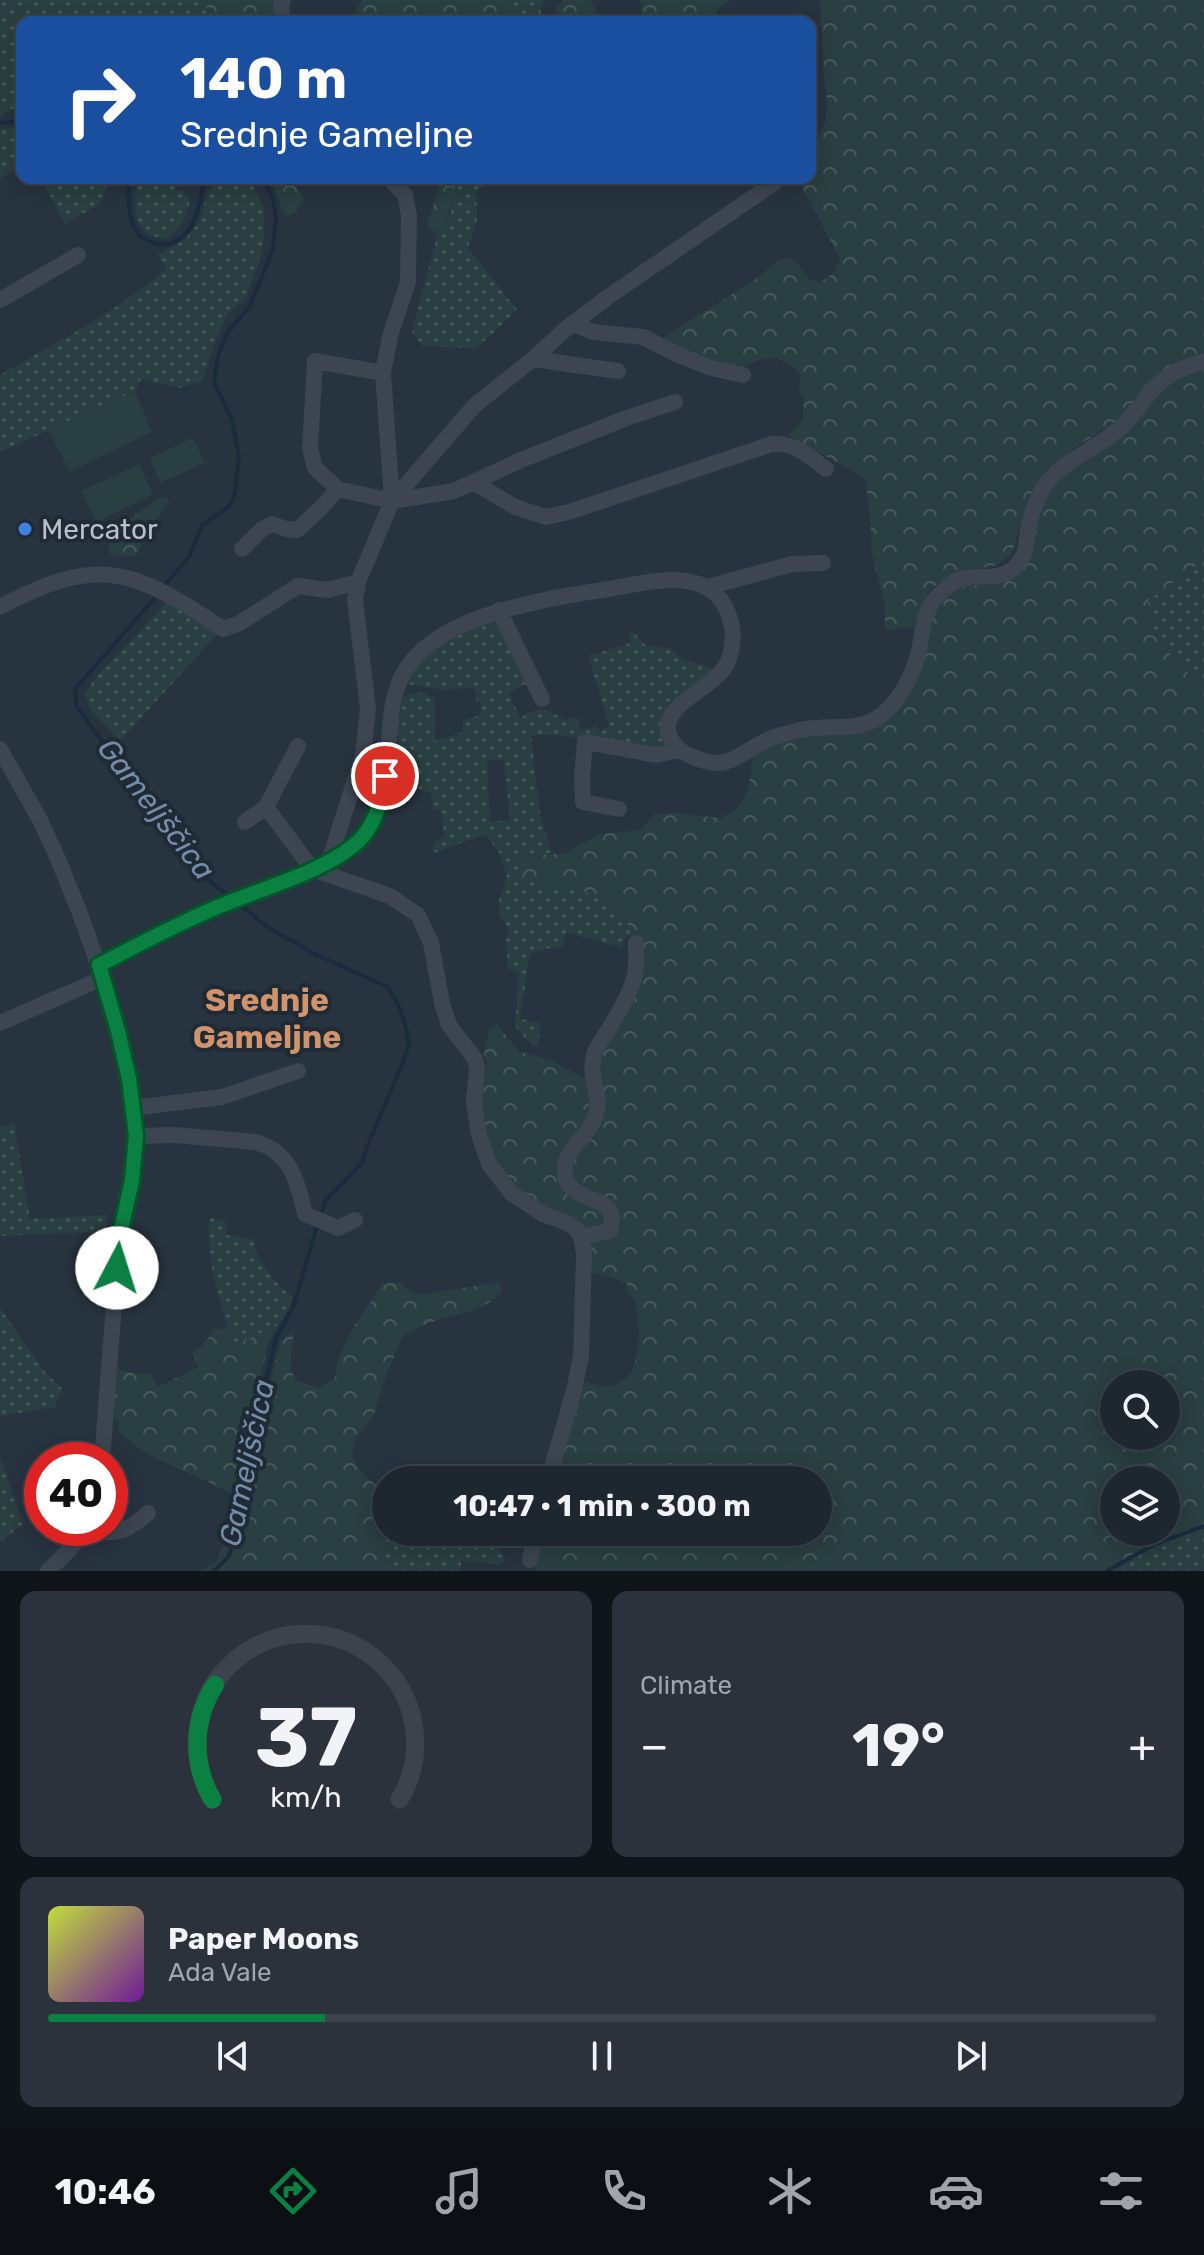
<!DOCTYPE html>
<html lang="en">
<head>
<meta charset="utf-8">
<style>
  :root { --surface:#1e2630; --page:#2b323c; --text:#f1f3f6; --muted:#a1a5ab; --line:#3c434c; --accent:#0b8043 }
  body { margin:0; font-family:Rubik,sans-serif; background:var(--page); color:var(--text); height:100vh; display:flex; flex-direction:column; font-size:30px; white-space:nowrap }
  * { box-sizing:border-box; margin:0 }
  p { font-size:26px; color:var(--muted) }
  .icon { flex:none; width:44px; height:44px; fill:none; stroke:currentColor; stroke-width:2; stroke-linecap:round; stroke-linejoin:round }
  .map { position:relative; height:1571px; overflow:hidden }
  .side { display:flex; flex-direction:column; gap:20px; padding:20px; background:#10151a; flex:1 }
  .side>* { flex:none }
  .top-card { position:absolute; left:16px; top:16px; width:800px; height:168px; border-radius:16px; box-shadow:0 4px 20px #0003,0 0 0 2px var(--line); background:#1a4fa0; color:#fff; overflow:hidden }
  .controls { position:absolute; left:1100px; top:1370px; display:grid; gap:16px }
  .controls a { display:grid; place-items:center; width:80px; height:80px; border-radius:50%; background:var(--surface); box-shadow:0 4px 20px #0003,0 0 0 2px var(--line); font-size:40px }
  .speed { position:absolute; left:24px; top:1442px; display:flex; gap:16px; font-size:40px; font-weight:700; text-align:center }
  .speed>* { display:grid; place-content:center; width:104px; height:104px; border-radius:50%; background:var(--surface); box-shadow:0 4px 20px #0003,0 0 0 2px var(--line); line-height:1 }
  .speed .limit { border:12px solid #d22; background:#fff; color:#111 }
  .pin { position:absolute; display:grid; place-items:center; width:68px; height:68px; color:#fff; margin:-34px; border:4px solid #fff; border-radius:50%; box-shadow:0 2px 8px #0007 }
  .me { position:absolute; width:88px; margin:-44px; rotate:5deg; stroke-linejoin:round; filter:drop-shadow(0 0 6px #0008) }
  .turn { display:flex; align-items:center; gap:28px; height:168px; padding:0 32px; font-size:36px }
  .turn .icon { width:104px; height:104px; stroke-width:2.5 }
  .turn b { display:block; font-size:56px; line-height:68px }
  .big { font-size:60px; font-weight:700; line-height:1.1 }
  .side .widget { flex:1; display:flex; flex-direction:column; justify-content:center; gap:12px; min-width:0; padding:0 28px; border-radius:16px; background:var(--page) }
  .side .dial { align-items:center; gap:0 }
  .dial svg { height:208px; overflow:visible; fill:none; stroke:var(--line); stroke-width:7; stroke-linecap:round; text-anchor:middle }
  .dial text { fill:var(--text); stroke:none }
  .song { display:flex; align-items:center; gap:24px }
  .cover { width:96px; height:96px; border-radius:12px; background:linear-gradient(135deg,hsl(70 70% 55%),hsl(280 70% 35%)) }
  .played { height:8px; border-radius:4px; background:linear-gradient(90deg,var(--accent) 25%,var(--line) 25%) }
  .keys { display:flex; justify-content:space-around; direction:ltr }
  .heat { display:flex; justify-content:space-between; align-items:center; font-size:44px; direction:ltr }
  .side .tiles { flex:1; display:grid; gap:20px; grid-template-columns:1fr 1fr }
  .widget:last-child { grid-column:span 2 }
  .trip { position:absolute; left:372px; top:1466px; width:460px; height:80px; border-radius:40px; background:var(--surface); box-shadow:0 4px 20px #0003,0 0 0 2px var(--line); font-weight:700; line-height:80px; text-align:center }
  .dock { display:flex; height:128px; justify-content:space-around; align-items:center; background:#0c0f13; color:var(--muted) }
  .dock .icon { width:56px; height:56px }
  .dock .current { color:var(--accent) }
  .dock b { font-size:36px; color:var(--text) }
  .map>svg:first-child { display:block }
</style>
</head>
<body>
<div class="map">
<svg width="1204" height="1571" viewBox="0 0 1204 1571">
  <defs>
    <pattern id="grass-dots" width="8" height="8" patternUnits="userSpaceOnUse" patternTransform="scale(2)"><rect width="8" height="8" fill="#2a3f41"/><path d="M2 2h.1M6 6h.1" fill="none" stroke="#47595b" stroke-width="1.8" stroke-linecap="round"/></pattern>
    <pattern id="forest-crowns" width="20" height="18" patternUnits="userSpaceOnUse" patternTransform="scale(2)"><rect width="20" height="18" fill="#2a3f41"/><path d="M2 6a3 3 0 1 1 6 0M12 15a3 3 0 1 1 6 0" fill="none" stroke="#47595b"/></pattern>
  </defs>
  <rect width="100%" height="100%" fill="#283340"/>
  <path fill="url(#grass-dots)" fill-rule="evenodd" d="M 0,0 L 207,0 L 205,22 L 22,22 L 22,103 L 0,116 Z
    M 511,0 L 545,0 L 541,10 L 540,22 L 520,22 Z
    M 22,125 L 22,163 L 0,179 L 0,130 Z
    M 41,178 L 111,178 L 101,203 L 65,224 Z
    M 138,178 L 180,178 L 175,191 L 182,191 L 190,199 C 187,218 181,227 167,239 C 131,235 132,208 138,178 Z
    M 219,178 L 249,178 L 264,208 L 264,237 L 261,255 L 245,299 L 229,312 L 217,336 L 202,381 L 179,388 L 141,379 L 135,391 L 0,452 L 0,375 C 57,342 117,312 167,268 L 157,255 L 184,240 L 200,221 L 207,195 Z
    M 455,178 L 501,178 L 478,190 L 476,195 L 477,220 L 468,248 L 517,310 L 480,345 L 473,348 L 422,346 L 412,332 L 437,236 L 451,213 Z
    M 1204,560 L 1204,688 C 1179,663 1148,638 1148,601 Z
    M 166,602 L 218,633 L 120,741 L 90,709 L 85,695 C 93,677 109,664 122,650 C 138,635 152,618 166,602 Z
    M 494,617 L 529,682 L 509,693 L 520,718 C 542,705 543,707 565,720 L 577,717 L 580,729 L 596,726 L 600,731 L 609,725 L 588,656 L 631,643 L 628,631 L 633,632 L 645,645 L 669,648 L 683,659 L 718,670 L 660,727 L 661,736 L 665,746 L 659,752 L 558,735 L 531,735 L 540,815 L 552,853 L 528,856 L 566,887 L 598,895 L 611,904 L 622,914 L 631,935 L 625,937 L 622,948 L 566,932 L 563,947 L 549,948 L 530,954 L 520,1019 L 541,1023 L 538,1047 L 526,1039 L 515,1026 L 519,972 L 508,969 L 506,936 L 510,932 L 499,912 L 499,900 L 507,877 L 501,855 L 485,834 L 434,853 L 433,845 L 438,839 L 445,836 L 440,810 L 434,810 L 430,792 L 416,788 L 406,792 L 411,771 L 398,768 L 398,723 L 404,696 C 415,691 424,691 434,699 L 435,741 L 463,732 L 463,720 L 481,715 L 481,703 L 477,701 L 474,687 L 443,690 L 407,684 L 419,662 L 443,644 ZM 487,760 L 504,760 L 510,820 L 490,822 Z
    M 14,1123 L 30,1219 L 107,1215 L 107,1240 L 100,1243 L 89,1232 L 0,1236 L 0,1127 Z
    M 210,1218 L 225,1220 L 226,1235 L 253,1239 C 259,1265 273,1280 292,1297 C 290,1303 289,1310 285,1316 C 278,1330 248,1340 233,1343 C 220,1304 205,1259 210,1218 Z
    M 0,1308 L 44,1371 L 62,1389 L 55,1407 L 0,1416 Z
    M 0,1456 L 23,1524 L 0,1542 Z
    M 386,1511 L 386,1532 L 462,1532 L 474,1538 L 491,1534 L 494,1541 L 498,1543 L 499,1551 L 506,1560 L 498,1566 L 493,1563 L 461,1561 L 460,1571 L 398,1571 C 377,1551 374,1536 386,1511 Z
    M 1204,1531 L 1204,1571 L 1113,1571 L 1154,1547 Z"/>
  <path fill="url(#forest-crowns)" fill-rule="evenodd" d="M 207,0 L 277,0 L 280,22 L 205,22 Z
    M 362,0 L 511,0 L 520,22 L 355,22 L 354,14 Z
    M 563,0 L 590,0 L 603,22 L 580,22 L 577,17 L 560,22 L 554,18 L 556,7 Z
    M 640,0 L 730,0 L 718,9 L 712,22 L 626,22 L 640,16 L 642,7 Z
    M 820,0 L 1204,0 L 1204,355 L 1145,391 L 1113,424 L 1074,448 L 1044,475 L 1029,498 L 1012,553 L 997,565 L 952,574 L 929,590 L 914,627 L 885,630 L 885,605 L 871,550 L 870,515 L 865,478 L 788,435 L 803,420 L 804,398 L 799,392 C 799,386 802,378 799,373 C 798,370 793,367 789,365 C 771,353 759,359 741,368 L 694,356 L 664,341 L 664,337 L 754,280 L 780,260 L 788,258 L 796,262 L 810,280 L 821,282 L 835,272 L 840,259 L 800,183 L 801,178 L 810,178 L 810,153 L 825,123 L 827,102 L 824,76 Z
    M 270,178 L 291,178 L 304,199 L 296,212 L 285,216 Z
    M 440,178 L 455,178 C 455,202 449,216 437,236 L 427,224 L 440,185 Z
    M 1204,369 L 1204,560 L 1148,601 C 1148,638 1179,664 1204,688 L 1204,1531 L 1154,1547 L 1113,1571 L 536,1571 L 535,1560 L 541,1532 L 818,1532 L 818,1480 L 553,1480 L 578,1390 L 586,1382 C 592,1384 599,1387 605,1387 C 614,1387 628,1379 632,1371 C 641,1353 643,1303 627,1290 L 627,1284 L 611,1277 L 589,1272 L 591,1247 L 589,1240 L 553,1210 L 535,1202 L 512,1187 L 500,1173 L 481,1121 L 483,1075 L 487,1063 L 484,1055 L 489,1029 L 497,1024 L 518,1051 L 550,1060 L 583,1077 C 607,1055 615,1027 623,996 C 631,964 642,928 612,904 C 590,887 566,891 541,885 C 535,884 529,881 524,878 L 522,871 L 522,860 L 527,856 L 566,853 L 599,834 L 641,830 L 654,814 L 673,813 L 722,818 L 736,810 L 748,790 L 753,757 C 790,732 818,734 861,733 L 922,667 L 930,637 L 932,618 L 942,602 L 959,587 L 1002,583 L 1053,485 L 1174,379 ZM 1114,1384 L 1166,1384 L 1166,1436 L 1114,1436 ZM 1114,1480 L 1166,1480 L 1166,1532 L 1114,1532 Z
    M 163,496 L 170,501 L 151,528 L 136,556 L 110,555 L 108,534 Z
    M 400,1282 L 411,1292 L 425,1294 L 500,1282 L 502,1292 C 485,1310 461,1313 438,1320 C 425,1323 414,1330 403,1336 C 394,1355 386,1374 380,1394 C 378,1399 377,1407 375,1412 C 368,1427 350,1435 353,1455 C 357,1477 381,1483 386,1498 C 389,1507 384,1514 381,1522 C 373,1540 384,1558 398,1571 L 199,1571 L 216,1562 L 241,1500 C 202,1473 150,1465 118,1430 L 119,1421 L 111,1418 L 116,1369 L 139,1374 L 150,1373 L 157,1387 L 199,1367 L 192,1352 L 203,1345 L 216,1328 L 223,1330 L 228,1328 L 234,1343 L 249,1339 L 280,1322 L 268,1343 L 259,1388 L 269,1388 L 280,1342 L 294,1329 L 290,1366 L 295,1380 L 318,1388 L 335,1378 C 341,1337 362,1318 382,1284 Z"/>
  <path fill="#2a3f41" d="M 135,391 L 152,432 L 70,472 L 48,430 Z
    M 193,438 L 205,463 L 160,483 L 149,458 Z
    M 139,464 L 153,495 L 96,522 L 81,491 Z"/>
  <g fill="none" stroke-linecap="round" stroke-linejoin="round">
    <path stroke="#1b2b3e" stroke-width="4" d="M 0,123 L 12,122 L 22,116
      M 129,178 C 128,205 125,239 159,244 C 167,245 176,242 183,236 C 199,223 199,197 206,178
      M 164,586 L 189,557 L 202,525 L 228,507 L 234,498 L 239,456 L 232,420 L 214,382 L 218,356 L 228,331 L 249,308 L 273,249 L 276,217 L 273,200 L 263,178
      M 159,593 L 75,689 L 77,707 L 156,814 L 177,845 L 201,874 L 230,897
      M 237,902 L 267,927 L 317,955 L 388,987 L 399,1006 L 406,1028 L 409,1044 L 401,1067 L 367,1147 L 362,1163 L 326,1200 L 321,1215
      M 214,1571 L 229,1556 L 244,1504 L 242,1480 L 250,1433 L 261,1400 L 276,1338 L 294,1305 L 318,1223
      M 1107,1571 L 1153,1545 L 1204,1526"/>
    <path stroke="#3c4550" stroke-width="16" d="M 283,0 L 281,7 L 283,22
      M 389,178 L 405,195 L 409,215 L 408,282 L 390,336 L 383,373 L 392,501
      M 0,300 L 78,255
      M 574,324 L 593,332 L 643,337 L 681,356 L 711,368 L 743,375
      M 533,359 L 618,371
      M 383,373 L 315,361 L 310,448 L 315,468 L 338,489 L 392,501 L 454,491 L 521,460 L 624,419 L 675,402
      M 475,483 L 515,507 L 546,517 L 569,512 L 772,444 C 797,443 807,455 826,469
      M 242,549 L 262,529 L 272,524 L 286,529 L 297,530 L 320,509 L 338,489
      M 708,587 L 792,564 L 823,563
      M 0,607 C 99,554 134,569 223,629 L 238,624 L 298,586 L 327,590 L 358,582
      M 499,610 L 542,699
      M 0,749 L 40,820 L 58,859 L 79,911 L 103,978 L 129,1079 L 136,1136 L 132,1180 L 119,1239 L 102,1460
      M 266,807 L 312,869 L 390,896 L 418,915 L 431,943 L 442,1003 L 449,1025 L 475,1059 L 477,1068 L 474,1102 L 479,1135 L 489,1164 L 511,1193 L 543,1214 L 567,1223 L 576,1229 L 581,1237 L 584,1254 L 581,1356 L 574,1391 L 548,1480
      M 619,809 L 583,802 L 582,776 L 585,742 L 656,755 L 679,750
      M 245,822 L 266,807 L 298,746
      M 329,861 L 363,755 L 368,709 L 355,599 L 358,582 L 392,501 L 475,405 L 533,359 L 567,328 L 608,297 L 781,178
      M 99,965 C 140,944 181,922 224,904 C 260,889 330,869 357,843 C 380,821 385,785 388,755 C 390,730 390,702 401,678 C 431,614 547,599 609,589 C 655,581 718,562 732,626 C 734,639 732,656 725,667 C 712,687 676,699 669,721 C 666,729 669,737 674,744 C 680,752 688,755 696,758 C 728,772 740,753 767,740 C 777,735 789,733 800,730 C 825,724 854,732 876,719 C 896,707 912,677 918,655 C 923,635 922,613 936,598 C 940,593 950,584 956,581 C 975,572 997,583 1014,568 C 1030,554 1025,538 1030,520 C 1033,511 1038,497 1043,488 C 1061,461 1094,450 1118,430 C 1138,413 1149,387 1172,374 C 1181,368 1193,365 1204,361
      M 0,1023 L 103,978
      M 133,1108 L 222,1097 L 298,1071
      M 136,1136 L 175,1135 L 255,1142 C 290,1151 298,1182 305,1214 L 338,1228 L 355,1220
      M 581,1237 L 609,1231 C 627,1190 559,1208 565,1166 C 567,1149 587,1136 594,1120 C 605,1093 587,1081 594,1055 C 596,1046 604,1037 609,1029 C 618,1014 632,991 635,974 C 637,964 636,953 636,943
      M 85,1529 C 115,1536 125,1533 148,1513
      M 530,1560 L 536,1532
      M 48,1571 L 71,1548 L 86,1528"/>
  </g>
  <g fill="none" stroke-linecap="round" stroke-linejoin="round">
    <g stroke="#07532c" stroke-width="20">
      <path id="route" d="M 117,1268 L 119,1239 L 132,1180 L 136,1136 L 129,1079 L 118,1031 L 99,965 C 140,944 182,921 225,904 C 264,888 321,872 353,846 C 374,830 382,801 385,776"/>
    </g>
    <use href="#route" stroke="#0b8043" stroke-width="14"/>
  </g>
  <circle fill="#3f7fe0" stroke="#202a35" stroke-width="3" cx="25" cy="529" r="8"/>
  <g text-anchor="middle" dominant-baseline="central" stroke-width="8" stroke-linejoin="round" paint-order="stroke">
    <g font-size="28" fill="#b8c0ca" stroke="#202a35" text-anchor="start">
      <text x="41" y="529">Mercator</text>
    </g>
    <g font-size="30" font-style="italic" fill="#748ca7" stroke="#202a35">
      <text transform="translate(156 809) rotate(52)">Gameljščica</text>
      <text transform="translate(247 1463) rotate(-78)">Gameljščica</text>
    </g>
    <g font-size="32" font-weight="bold" fill="#d0946d" stroke="#202a35">
      <text x="267" y="1000">Srednje<tspan x="267" dy="37">Gameljne</tspan></text>
    </g>
  </g>
</svg>
<div class="controls">
<a><svg class="icon" aria-label="search" viewBox="0 0 24 24"><circle cx="10" cy="10" r="6"/><path d="M15 15l6 6"/></svg></a>
<a><svg class="icon" aria-label="layers" viewBox="0 0 24 24"><path d="M12 4l9 5-9 5-9-5zM3 14l9 5 9-5"/></svg></a>
</div>
<div class="speed"><div class="limit">40</div></div>
<div class="pin" style="left:385px;top:776px;background:#d93025"><svg class="icon" aria-label="arrive" viewBox="0 0 24 24"><path d="M6 21V4h12l-3 4 3 4H6"/></svg></div>
<svg class="me" style="left:117px;top:1268px" viewBox="-20 -20 40 40"><circle r="19" fill="#fff"/><path d="M0-13L10 11 0 6-10 11z" fill="#0b8043"/></svg>
<div class="trip">10:47 · 1 min · 300 m</div>
<div class="top-card">
<div class="turn"><svg class="icon" aria-label="right" viewBox="0 0 24 24"><path d="M7 20v-9h11M14 6l5 5-5 5"/></svg><div><b>140 m</b>Srednje Gameljne</div></div>
</div>
</div>
<section class="side">
<div class="tiles">
<div class="widget dial"><svg viewBox="0 0 100 80">
<path d="M14 69A42 42 0 1 1 86 69"/>
<path d="M14 69A42 42 0 0 1 15 25" stroke="#0b8043"/>
<text x="50" y="56" font-size="32" font-weight="700">37</text>
<text x="50" y="72" font-size="11">km/h</text>
</svg></div>
<div class="widget"><p>Climate</p>
<div class="heat"><a>−</a><b class="big">19°</b><a>+</a></div>
</div>
<div class="widget">
<div class="song"><i class="cover"></i><div><b>Paper Moons</b><p>Ada Vale</p></div></div>
<div class="played"></div>
<div class="keys"><svg class="icon" aria-label="previous" viewBox="0 0 24 24"><path d="M18 5L8 12l10 7zM5 5v14"/></svg><svg class="icon" aria-label="pause" viewBox="0 0 24 24"><path d="M8 5v14M16 5v14"/></svg><svg class="icon" aria-label="next" viewBox="0 0 24 24"><path d="M6 5l10 7-10 7zM19 5v14"/></svg></div>
</div>
</div>
</section>
<nav class="dock">
<b>10:46</b>
<svg class="icon current" aria-label="directions" viewBox="0 0 24 24"><path d="M12 3l9 9-9 9-9-9zM9 14v-3h6M13 9l2 2-2 2"/></svg>
<svg class="icon" aria-label="music" viewBox="0 0 24 24"><path d="M9 18V5l10-2v13"/><circle cx="6" cy="18" r="3"/><circle cx="16" cy="16" r="3"/></svg>
<svg class="icon" aria-label="phone" viewBox="0 0 24 24"><path d="M5 4h4l2 5-3 2q2 4 5 5l2-3 5 2v4C11 20 4 13 5 4z"/></svg>
<svg class="icon" aria-label="climate" viewBox="0 0 24 24"><path d="M12 3v18M4 7l16 10M4 17L20 7"/></svg>
<svg class="icon" aria-label="car" viewBox="0 0 24 24"><path d="M5 17H2v-5l4-1 3-4h7l3 4 3 1v5h-3M9 17h6M6 11h13"/><circle cx="7" cy="17" r="2"/><circle cx="17" cy="17" r="2"/></svg>
<svg class="icon" aria-label="filters" viewBox="0 0 24 24"><path d="M4 7h16M4 17h16"/><circle cx="9" cy="7" r="2"/><circle cx="15" cy="17" r="2"/></svg>
</nav>
</body>
</html>
